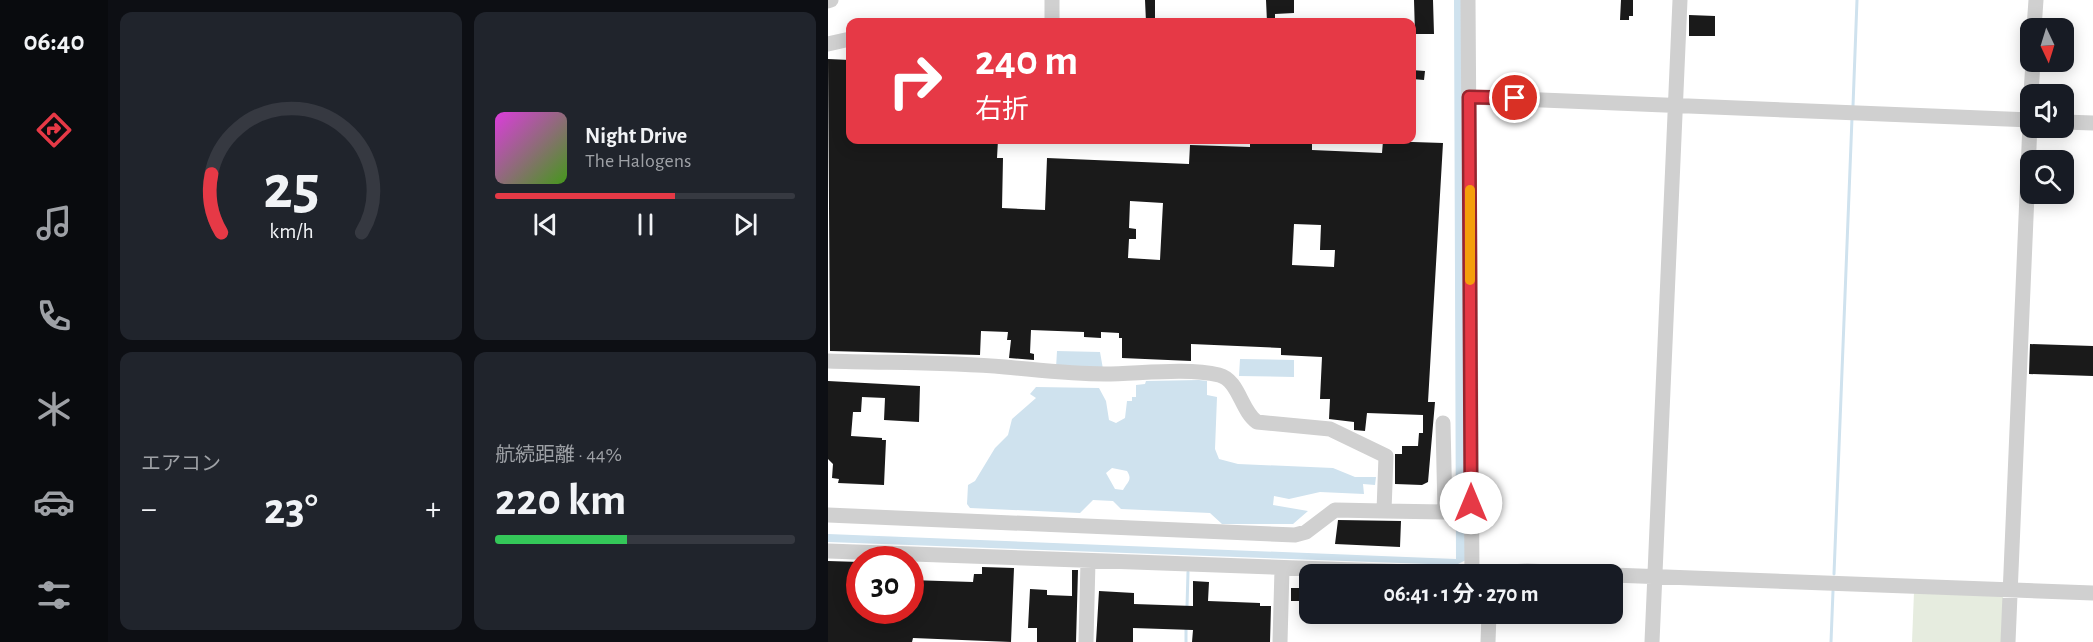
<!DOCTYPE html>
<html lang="ja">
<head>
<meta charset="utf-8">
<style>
  :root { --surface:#171b24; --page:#20242c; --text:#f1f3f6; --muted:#9ea1a6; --line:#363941; --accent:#e63946 }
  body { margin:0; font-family:"Alegreya Sans","Noto Sans JP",sans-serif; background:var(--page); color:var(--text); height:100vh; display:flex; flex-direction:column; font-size:22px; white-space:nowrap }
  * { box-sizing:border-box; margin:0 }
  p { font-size:20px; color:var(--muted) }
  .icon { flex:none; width:33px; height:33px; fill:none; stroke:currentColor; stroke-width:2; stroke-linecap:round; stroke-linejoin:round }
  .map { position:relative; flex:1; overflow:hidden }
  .details { display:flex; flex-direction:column; gap:12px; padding:12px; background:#0d0f14; width:720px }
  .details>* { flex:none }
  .hud { position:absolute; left:18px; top:18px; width:570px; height:126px; border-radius:12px; box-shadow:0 3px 15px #0003; background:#e63946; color:#fff; overflow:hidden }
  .needle { width:39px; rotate:176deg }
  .controls { position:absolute; left:1192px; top:18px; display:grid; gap:12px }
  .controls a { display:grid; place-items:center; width:54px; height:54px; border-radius:12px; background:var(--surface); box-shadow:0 3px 15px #0003; font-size:30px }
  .speed { position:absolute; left:18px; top:546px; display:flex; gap:12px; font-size:30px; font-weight:700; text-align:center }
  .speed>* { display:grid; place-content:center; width:78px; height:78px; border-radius:50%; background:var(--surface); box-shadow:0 3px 15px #0003; line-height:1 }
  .speed .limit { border:9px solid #d22; background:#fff; color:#111 }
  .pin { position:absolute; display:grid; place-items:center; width:51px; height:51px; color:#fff; margin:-26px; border:3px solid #fff; border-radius:50%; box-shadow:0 2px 6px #0007 }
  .me { position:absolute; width:66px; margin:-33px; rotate:0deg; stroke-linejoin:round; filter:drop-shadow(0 0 4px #0008) }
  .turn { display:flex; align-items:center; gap:21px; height:126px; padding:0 30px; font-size:27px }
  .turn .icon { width:78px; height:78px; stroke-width:2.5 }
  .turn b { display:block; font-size:42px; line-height:51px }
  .big { font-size:45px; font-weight:700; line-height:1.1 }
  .details .widget { flex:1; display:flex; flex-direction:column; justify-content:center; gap:9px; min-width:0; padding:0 21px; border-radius:12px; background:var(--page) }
  .details .dial { align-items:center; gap:0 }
  .dial svg { height:156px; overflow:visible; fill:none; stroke:var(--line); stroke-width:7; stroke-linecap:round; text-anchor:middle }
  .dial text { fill:var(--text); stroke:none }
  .song { display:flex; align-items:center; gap:18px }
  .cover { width:72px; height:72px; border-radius:9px; background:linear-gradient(135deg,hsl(300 70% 55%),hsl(100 70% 35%)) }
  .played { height:6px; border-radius:3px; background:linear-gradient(90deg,var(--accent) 60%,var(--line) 60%) }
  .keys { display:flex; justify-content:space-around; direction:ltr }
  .heat { display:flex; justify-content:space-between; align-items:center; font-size:33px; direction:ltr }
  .charge { height:9px; border-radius:4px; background:linear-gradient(90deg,#34c759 44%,var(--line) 0) }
  .details .tiles { flex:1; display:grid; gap:12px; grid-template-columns:repeat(2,1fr) }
  .trip { position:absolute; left:471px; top:564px; width:324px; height:60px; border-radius:12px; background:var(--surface); box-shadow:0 3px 15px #0003; font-weight:700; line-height:60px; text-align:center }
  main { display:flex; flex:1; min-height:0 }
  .menu { display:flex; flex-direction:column; width:108px; justify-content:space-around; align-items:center; background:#090b0e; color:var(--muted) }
  .menu .icon { width:42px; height:42px }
  .menu .active { color:var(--accent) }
  .menu b { font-size:27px; color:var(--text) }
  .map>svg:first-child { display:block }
</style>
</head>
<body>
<main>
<nav class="menu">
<b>06:40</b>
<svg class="icon active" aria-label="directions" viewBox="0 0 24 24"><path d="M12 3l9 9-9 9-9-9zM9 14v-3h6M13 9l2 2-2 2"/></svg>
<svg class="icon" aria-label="music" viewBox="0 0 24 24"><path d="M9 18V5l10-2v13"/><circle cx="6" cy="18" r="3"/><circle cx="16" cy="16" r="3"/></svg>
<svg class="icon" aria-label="phone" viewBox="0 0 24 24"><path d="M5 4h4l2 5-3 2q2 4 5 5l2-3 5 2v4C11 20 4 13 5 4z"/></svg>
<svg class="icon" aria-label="climate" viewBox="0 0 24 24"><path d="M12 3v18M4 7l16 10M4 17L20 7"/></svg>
<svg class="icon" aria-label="car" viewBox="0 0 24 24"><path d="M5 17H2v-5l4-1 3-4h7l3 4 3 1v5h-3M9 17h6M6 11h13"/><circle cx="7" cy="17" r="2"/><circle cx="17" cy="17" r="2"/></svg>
<svg class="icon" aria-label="filters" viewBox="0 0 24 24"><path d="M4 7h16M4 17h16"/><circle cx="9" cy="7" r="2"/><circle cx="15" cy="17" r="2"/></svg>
</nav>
<section class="details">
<div class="tiles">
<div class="widget dial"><svg viewBox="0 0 100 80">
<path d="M14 69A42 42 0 1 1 86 69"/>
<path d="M14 69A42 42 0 0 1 9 39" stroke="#e63946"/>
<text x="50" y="56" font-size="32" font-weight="700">25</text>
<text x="50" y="72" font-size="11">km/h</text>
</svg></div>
<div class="widget">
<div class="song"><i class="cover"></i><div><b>Night Drive</b><p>The Halogens</p></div></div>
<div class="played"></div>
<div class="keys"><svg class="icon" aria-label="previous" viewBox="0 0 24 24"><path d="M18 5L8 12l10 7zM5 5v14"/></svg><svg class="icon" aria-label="pause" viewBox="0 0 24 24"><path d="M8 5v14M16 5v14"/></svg><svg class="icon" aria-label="next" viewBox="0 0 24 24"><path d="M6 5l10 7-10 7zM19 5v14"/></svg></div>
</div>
<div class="widget"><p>エアコン</p>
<div class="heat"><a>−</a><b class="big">23°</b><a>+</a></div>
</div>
<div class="widget"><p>航続距離 · 44%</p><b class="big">220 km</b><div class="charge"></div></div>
</div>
</section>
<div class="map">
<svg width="1265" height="642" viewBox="0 0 1265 642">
  <rect width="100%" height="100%" fill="#fff"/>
  <path fill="#e6ecdf" d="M 1086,592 L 1175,595 L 1177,642 L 1084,642 Z"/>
  <path fill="#cfe2ee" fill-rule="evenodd" d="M 626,0 L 635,0 L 638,560 L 628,565 L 0,542 L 0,534 L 628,559 Z
    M 229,351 L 272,352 L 275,369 L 228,368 Z
    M 412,359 L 466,360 L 466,377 L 411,376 Z
    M 371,380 L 379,381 L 379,395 L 389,397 L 387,449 L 391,459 L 410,464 L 505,468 L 527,477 L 548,477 L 547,485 L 535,484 L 536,494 L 492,492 L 461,499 L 446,496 L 445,505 L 480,511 L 465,524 L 394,524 L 382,513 L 293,509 L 285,501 L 265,500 L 252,513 L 142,508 L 139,504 L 140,485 L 147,481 L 167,448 L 180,435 L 184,419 L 208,398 L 202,394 L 208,387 L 271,388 L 278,401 L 281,420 L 288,423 L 297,418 L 299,401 L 304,401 L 304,397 L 308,397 L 308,385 L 317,384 L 318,381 ZM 284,468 L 299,471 C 305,480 299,482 295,490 L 287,489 L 278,473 Z"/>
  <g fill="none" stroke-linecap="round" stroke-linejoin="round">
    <path stroke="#cfe2ee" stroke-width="3" d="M 1025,106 L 1029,0
      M 1006,574 L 1024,118
      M 359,607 L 360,572
      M 358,642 L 358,626
      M 1003,642 L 1005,591"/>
  </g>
  <path fill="#1a1a1a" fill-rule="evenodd" d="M 317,0 L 327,0 L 327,22 L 318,22 Z
    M 438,0 L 466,0 L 466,13 L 447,14 L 447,22 L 439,22 Z
    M 586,0 L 605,0 L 606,34 L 587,34 Z
    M 793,0 L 805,0 L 805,16 L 801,16 L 801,20 L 792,20 Z
    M 861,15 L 887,16 L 887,36 L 861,36 Z
    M 0,59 L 22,60 L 22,140 L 170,140 L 169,158 L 175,158 L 174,208 L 217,210 L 219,158 L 361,164 L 362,145 L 422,147 L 422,140 L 484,140 L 484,150 L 554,153 L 555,141 L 615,143 L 600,402 L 607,402 L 600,482 L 594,485 L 567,484 L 567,454 L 574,454 L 574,446 L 590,446 L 591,433 L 595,433 L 595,415 L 539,413 L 537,431 L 526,430 L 526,422 L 501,419 L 502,399 L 492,399 L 494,357 L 453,355 L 453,348 L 363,344 L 363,361 L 294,358 L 294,338 L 291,338 L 291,333 L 273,332 L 273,338 L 256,337 L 256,332 L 203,330 L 202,353 L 206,354 L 206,360 L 181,358 L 183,340 L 179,340 L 180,332 L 153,331 L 152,355 L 2,351 ZM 302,201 L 335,203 L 332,260 L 300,258 L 301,239 L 308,239 L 308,229 L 301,228 ZM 466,224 L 493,225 L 492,250 L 507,250 L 506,267 L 464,265 Z
    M 584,70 L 597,71 L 596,80 L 584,79 Z
    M 1202,344 L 1265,346 L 1265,376 L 1201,374 Z
    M 0,381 L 92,386 L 91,422 L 56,420 L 57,398 L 34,397 L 33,412 L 25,412 L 23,436 L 54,438 L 54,440 L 58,440 L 56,485 L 10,483 L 11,479 L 4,478 L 5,464 L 0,459 Z
    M 510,520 L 573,521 L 572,547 L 507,544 Z
    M 0,561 L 32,562 L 32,610 L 82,610 L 82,580 L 145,582 L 146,574 L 154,574 L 154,567 L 186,568 L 183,642 L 85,638 L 84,642 L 0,642 Z
    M 244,570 L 250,570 L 248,642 L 209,642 L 209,628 L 200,628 L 202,589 L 219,590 L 219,595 L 244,596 Z
    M 365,581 L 381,582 L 380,601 L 432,603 L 432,606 L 443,606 L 442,642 L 364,642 L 365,630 L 305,628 L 305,642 L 268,642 L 271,591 L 306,593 L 306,604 L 365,606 Z
    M 463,588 L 478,588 L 477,601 L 463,601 Z"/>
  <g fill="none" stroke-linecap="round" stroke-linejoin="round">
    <path stroke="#d0d0d0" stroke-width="15" d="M 640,0 L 644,574
      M 0,1 L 3,0
      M 224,22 L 224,0
      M 1206,28 L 1208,0
      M 0,44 L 22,39
      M 1203,94 L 1205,62
      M 641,97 L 1203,120
      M 1236,122 L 1265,123
      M 0,361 C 59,363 119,362 177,367 C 211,370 243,374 277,374 C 310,374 358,367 391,375 C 411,380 413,411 429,422 L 502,429 L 558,456 L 556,511 L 617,512 L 615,423
      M 0,515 L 467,535 L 478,532 L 507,510 L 556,511
      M 0,551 L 640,574
      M 646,574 L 699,571 L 779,574
      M 784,575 L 1265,593
      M 258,642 L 260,561
      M 452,642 L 454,569
      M 660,642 L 661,614
      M 824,642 L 852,0
      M 1180,642 L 1203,100"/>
  </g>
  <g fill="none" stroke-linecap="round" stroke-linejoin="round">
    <g stroke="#96252e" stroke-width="15">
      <path id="route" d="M 643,503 L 641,97 L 687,98"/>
    </g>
    <use href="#route" stroke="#e63946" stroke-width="10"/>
    <path stroke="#f59e0b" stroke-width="10" d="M 642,190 L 642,280"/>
  </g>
</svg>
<div class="controls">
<a><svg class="needle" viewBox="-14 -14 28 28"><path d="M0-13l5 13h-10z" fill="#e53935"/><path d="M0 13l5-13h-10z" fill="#9ea1a6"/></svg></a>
<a><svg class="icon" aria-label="sound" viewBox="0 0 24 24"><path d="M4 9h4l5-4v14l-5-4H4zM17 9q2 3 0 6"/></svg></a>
<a><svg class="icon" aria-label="search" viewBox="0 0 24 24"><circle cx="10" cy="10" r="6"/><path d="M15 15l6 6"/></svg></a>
</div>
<div class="speed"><div class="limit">30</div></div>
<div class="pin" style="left:687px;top:98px;background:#d93025"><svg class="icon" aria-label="arrive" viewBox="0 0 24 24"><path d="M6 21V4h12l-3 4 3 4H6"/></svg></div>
<svg class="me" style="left:643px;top:503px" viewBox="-20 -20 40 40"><circle r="19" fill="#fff"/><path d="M0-13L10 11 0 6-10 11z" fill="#e63946"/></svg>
<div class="trip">06:41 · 1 分 · 270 m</div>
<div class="hud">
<div class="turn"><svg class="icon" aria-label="right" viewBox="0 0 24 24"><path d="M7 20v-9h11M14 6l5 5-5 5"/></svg><div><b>240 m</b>右折</div></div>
</div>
</div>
</main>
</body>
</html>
